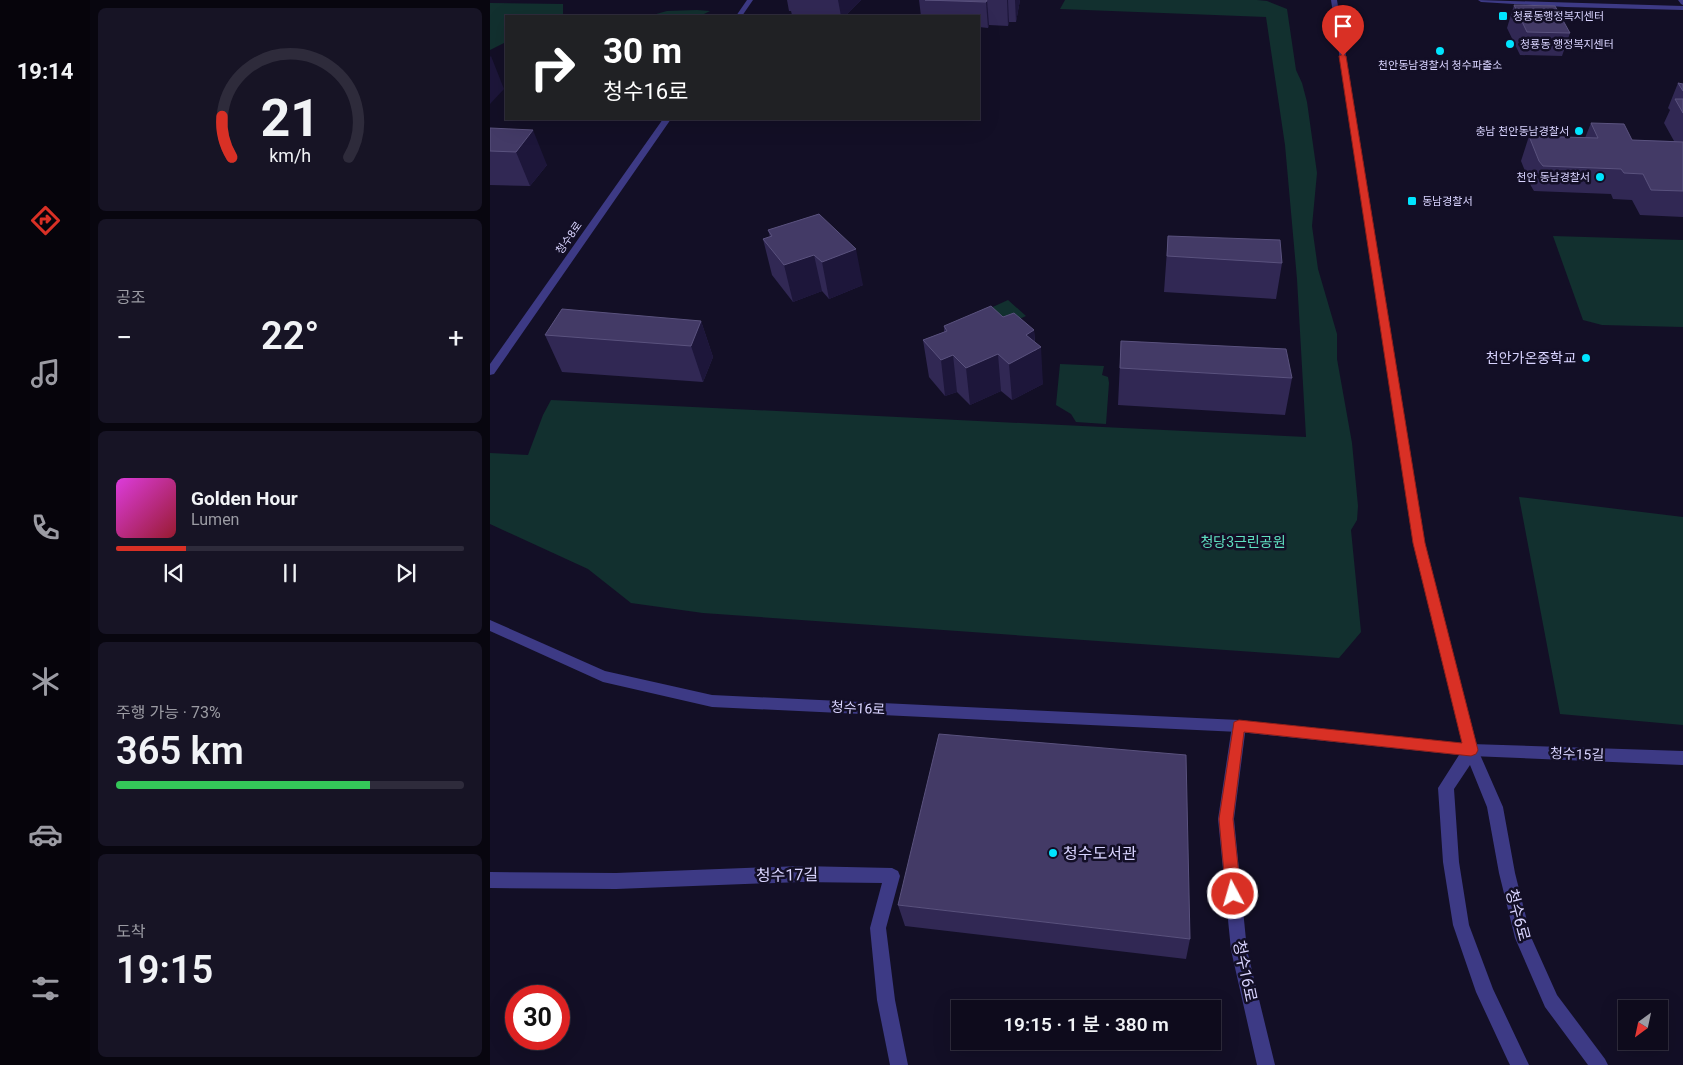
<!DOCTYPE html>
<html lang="ko">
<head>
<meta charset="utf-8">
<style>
  :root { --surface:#0e0b1c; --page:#171425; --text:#f1f3f6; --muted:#9b9ba3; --line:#2e2b3b; --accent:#d93025 }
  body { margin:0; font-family:Roboto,"Noto Sans KR",sans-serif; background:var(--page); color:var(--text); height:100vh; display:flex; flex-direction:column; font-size:19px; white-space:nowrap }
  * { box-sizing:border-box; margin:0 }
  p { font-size:16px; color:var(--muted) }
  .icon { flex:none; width:28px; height:28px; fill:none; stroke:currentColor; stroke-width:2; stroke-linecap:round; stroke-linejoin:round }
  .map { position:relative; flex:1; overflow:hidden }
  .details { display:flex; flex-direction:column; gap:8px; padding:8px; background:#08060f; width:400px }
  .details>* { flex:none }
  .hud { position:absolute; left:15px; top:15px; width:475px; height:105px; border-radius:0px; box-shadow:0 5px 20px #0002,0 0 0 1px var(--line); background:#202124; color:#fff; overflow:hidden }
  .needle { width:32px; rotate:213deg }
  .controls { position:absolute; left:1128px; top:1000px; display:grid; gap:10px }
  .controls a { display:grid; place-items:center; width:50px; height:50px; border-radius:0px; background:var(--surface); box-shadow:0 5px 20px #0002,0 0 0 1px var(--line); font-size:25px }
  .speed { position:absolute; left:15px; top:985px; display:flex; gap:10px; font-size:25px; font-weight:700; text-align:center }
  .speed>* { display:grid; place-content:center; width:65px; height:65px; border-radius:50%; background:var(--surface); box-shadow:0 5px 20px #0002,0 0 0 1px var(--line); line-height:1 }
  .speed .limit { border:8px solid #d22; background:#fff; color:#111 }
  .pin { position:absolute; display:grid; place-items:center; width:42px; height:42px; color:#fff; margin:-51px -21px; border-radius:50% 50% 50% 0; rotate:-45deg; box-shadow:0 0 5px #0007 }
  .pin .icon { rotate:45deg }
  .me { position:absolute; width:55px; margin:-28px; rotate:354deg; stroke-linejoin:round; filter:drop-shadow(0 0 4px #0008) }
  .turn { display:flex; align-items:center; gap:18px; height:105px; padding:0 15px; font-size:22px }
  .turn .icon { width:65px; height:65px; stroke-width:2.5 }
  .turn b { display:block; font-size:35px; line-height:42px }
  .big { font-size:38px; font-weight:600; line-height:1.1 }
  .details .widget { flex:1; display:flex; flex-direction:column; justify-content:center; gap:8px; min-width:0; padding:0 18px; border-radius:8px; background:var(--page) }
  .details .dial { align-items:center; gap:0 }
  .dial svg { height:130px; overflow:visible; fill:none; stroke:var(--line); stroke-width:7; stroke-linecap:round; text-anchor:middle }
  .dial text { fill:var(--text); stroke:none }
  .song { display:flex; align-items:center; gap:15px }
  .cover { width:60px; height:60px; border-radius:8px; background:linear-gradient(135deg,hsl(300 70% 55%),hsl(350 70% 35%)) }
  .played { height:5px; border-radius:2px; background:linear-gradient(90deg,var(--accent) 20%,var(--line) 20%) }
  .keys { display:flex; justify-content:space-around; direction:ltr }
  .heat { display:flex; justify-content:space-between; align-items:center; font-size:28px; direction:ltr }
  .charge { height:8px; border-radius:4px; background:linear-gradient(90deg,#34c759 73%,var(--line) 0) }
  .trip { position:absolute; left:461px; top:1000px; width:270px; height:50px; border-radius:0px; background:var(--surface); box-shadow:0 5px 20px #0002,0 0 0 1px var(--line); font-weight:600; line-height:50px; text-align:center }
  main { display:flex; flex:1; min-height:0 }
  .menu { display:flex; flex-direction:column; width:90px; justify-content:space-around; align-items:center; background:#06040b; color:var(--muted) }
  .menu .icon { width:35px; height:35px }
  .menu .current { color:var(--accent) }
  .menu b { font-size:22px; color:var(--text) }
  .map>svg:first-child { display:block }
</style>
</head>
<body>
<main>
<nav class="menu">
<b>19:14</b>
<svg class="icon current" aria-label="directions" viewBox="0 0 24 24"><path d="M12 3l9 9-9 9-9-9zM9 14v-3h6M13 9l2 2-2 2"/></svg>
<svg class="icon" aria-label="music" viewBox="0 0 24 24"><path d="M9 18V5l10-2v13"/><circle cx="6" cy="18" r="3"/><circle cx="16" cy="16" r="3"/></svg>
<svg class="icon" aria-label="phone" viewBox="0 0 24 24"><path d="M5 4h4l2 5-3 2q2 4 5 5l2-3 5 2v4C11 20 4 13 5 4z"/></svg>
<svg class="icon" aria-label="climate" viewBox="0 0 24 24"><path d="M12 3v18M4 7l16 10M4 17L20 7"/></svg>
<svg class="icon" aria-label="car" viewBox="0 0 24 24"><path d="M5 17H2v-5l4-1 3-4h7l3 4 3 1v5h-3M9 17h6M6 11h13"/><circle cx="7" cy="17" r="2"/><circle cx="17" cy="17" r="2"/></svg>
<svg class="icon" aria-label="filters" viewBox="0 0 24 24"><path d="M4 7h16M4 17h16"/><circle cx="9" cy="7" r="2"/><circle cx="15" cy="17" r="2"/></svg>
</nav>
<section class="details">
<div class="widget dial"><svg viewBox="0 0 100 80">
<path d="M14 69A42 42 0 1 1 86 69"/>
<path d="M14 69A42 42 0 0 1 8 44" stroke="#d93025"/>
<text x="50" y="56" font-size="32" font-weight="700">21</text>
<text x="50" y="72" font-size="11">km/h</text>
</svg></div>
<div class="widget"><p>공조</p>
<div class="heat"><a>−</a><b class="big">22°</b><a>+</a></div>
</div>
<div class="widget">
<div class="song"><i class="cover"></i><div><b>Golden Hour</b><p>Lumen</p></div></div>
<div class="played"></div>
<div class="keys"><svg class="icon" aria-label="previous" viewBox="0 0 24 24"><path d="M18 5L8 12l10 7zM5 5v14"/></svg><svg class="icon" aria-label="pause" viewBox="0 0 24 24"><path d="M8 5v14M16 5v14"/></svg><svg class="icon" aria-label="next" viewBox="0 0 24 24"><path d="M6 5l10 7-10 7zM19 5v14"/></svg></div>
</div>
<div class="widget"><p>주행 가능 · 73%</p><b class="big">365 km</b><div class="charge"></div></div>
<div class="widget"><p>도착</p><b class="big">19:15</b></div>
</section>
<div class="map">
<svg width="1193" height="1065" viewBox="0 0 1193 1065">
  <rect width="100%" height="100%" fill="#130f26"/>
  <path fill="#12302f" d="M 575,0 L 767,0 L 777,1 L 797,9 L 806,70 L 812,83 L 817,102 L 827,173 L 822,226 L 828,269 L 847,334 L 847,359 L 862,443 L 868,506 L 867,520 L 861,530 L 871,632 L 849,658 L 213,613 L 141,603 L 98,569 L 0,524 L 0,453 L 38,455 L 53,415 L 61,400 L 816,437 L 807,279 L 795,145 L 776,17 L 570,9 Z
    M 0,3 L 73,4 L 73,16 L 16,16 L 16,42 L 0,50 Z
    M 207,10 L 220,11 L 214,14 L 214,16 L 159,16 L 177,11 Z
    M 1063,236 L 1193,240 L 1193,327 L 1112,325 L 1093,320 Z
    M 518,300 L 536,316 L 489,337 L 470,322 Z
    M 570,364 L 614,366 L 612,375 L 618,377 L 619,383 L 616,424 L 586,422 L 581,414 L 566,405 Z
    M 1029,497 L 1193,517 L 1193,725 L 1070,714 Z"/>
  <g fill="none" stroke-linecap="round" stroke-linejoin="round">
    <path fill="#3d3a85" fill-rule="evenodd" d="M 1188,0 L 1193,0 L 1193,5 L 1191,4 Z
      M 749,720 L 754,722 L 756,726 L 744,819 L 757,950 L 785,1065 L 767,1065 L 741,950 L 728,819 L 742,726 L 744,722 Z
      M 981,744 L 1193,751 L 1193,765 L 981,756 L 976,755 L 974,750 L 976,745 Z
      M 310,866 L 402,868 L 408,871 L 410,876 L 396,928 L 405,1000 L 418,1065 L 400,1065 L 387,1000 L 380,928 L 392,883 L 310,882 L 126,889 L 0,888 L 0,872 L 126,873 Z"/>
    <path fill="#3d3a85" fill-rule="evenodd" d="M 257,0 L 263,0 L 252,16 L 246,16 Z
      M 841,0 L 847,0 L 935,543 L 988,750 L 1013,807 L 1025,873 L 1041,937 L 1067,995 L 1115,1059 L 1118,1065 L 1098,1065 L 1055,1007 L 1025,938 L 1009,873 L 997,807 L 980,765 L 964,789 L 969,862 L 979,925 L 1003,989 L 1039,1065 L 1020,1065 L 1018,1061 L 986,992 L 963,925 L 953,862 L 948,788 L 969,755 L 749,732 L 222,707 L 113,682 L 0,631 L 0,620 L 115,671 L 222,695 L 749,720 L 972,743 L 923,543 Z
      M 988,0 L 1193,6 L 1193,10 L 1075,7 L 991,2 Z
      M 173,119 L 181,119 L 4,374 L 0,375 L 0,364 Z"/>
  </g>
  <path fill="#312854" d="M 297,0 L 371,0 L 355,16 L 314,16 L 314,15 L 302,15 L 301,11 L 299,11 Z
    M 429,0 L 530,0 L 526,22 L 519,22 L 518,26 L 499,25 L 498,28 L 489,27 L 489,16 L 431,16 Z
    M 1024,5 L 1080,33 L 1072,56 L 1030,55 L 1017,28 Z
    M 1188,83 L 1193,84 L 1193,217 L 1150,215 L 1142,200 L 1123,199 L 1121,194 L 1044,191 L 1041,186 L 1031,161 L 1039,136 L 1095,138 L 1101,123 L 1142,140 L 1184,141 L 1174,123 L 1180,110 L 1178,108 Z
    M 0,128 L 57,165 L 40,186 L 0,185 Z
    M 329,214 L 373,285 L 339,299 L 332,291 L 303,302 L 282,275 L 273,239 L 280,237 L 278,230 Z
    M 678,236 L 792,263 L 786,299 L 674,292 Z
    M 211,321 L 223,357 L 213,382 L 72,372 L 55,335 Z
    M 454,326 L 544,330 L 545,342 L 553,384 L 522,400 L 511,391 L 480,405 L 467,392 L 455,396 L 439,377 L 433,340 L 454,332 Z
    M 631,341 L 802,378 L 795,415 L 628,405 Z
    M 408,905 L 700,939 L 696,959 L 415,926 Z"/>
  <path fill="#1d163a" d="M 348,0 L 371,0 L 355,16 L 351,16 Z
    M 497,0 L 499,25 L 498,28 L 496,2 Z
    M 517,0 L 518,0 L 519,22 L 518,26 Z
    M 525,0 L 530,0 L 526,22 Z
    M 1,56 L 14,89 L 0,104 L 0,57 Z
    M 43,130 L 57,165 L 40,186 L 26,152 Z
    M 366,249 L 373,285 L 339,299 L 332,262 Z
    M 324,255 L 332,291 L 303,302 L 294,265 Z
    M 211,321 L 223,357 L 213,382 L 201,346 Z
    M 544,330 L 545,351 L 551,347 L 553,384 L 522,400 L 519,364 L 536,335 Z
    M 508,354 L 511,391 L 480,405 L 476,368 Z
    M 463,355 L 467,392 L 455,396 L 451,360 Z"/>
  <path fill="#433a66" stroke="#5a527e" d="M 435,0 L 497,0 L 496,2 Z
    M 1024,5 L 1065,6 L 1080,33 L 1037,32 Z
    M 1188,83 L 1193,84 L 1193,91 Z
    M 1185,99 L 1193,99 L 1193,113 Z
    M 1101,123 L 1134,124 L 1142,140 L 1193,142 L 1193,191 L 1161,190 L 1153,174 L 1134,173 L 1131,169 L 1053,166 L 1049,161 L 1039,136 L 1108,138 Z
    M 0,128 L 43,130 L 26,152 L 0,151 Z
    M 329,214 L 366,249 L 332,262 L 324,255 L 294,265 L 273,239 L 282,236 L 278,230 Z
    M 678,236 L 790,240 L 792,263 L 677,256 Z
    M 501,306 L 513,317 L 524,313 L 544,330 L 536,335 L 551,347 L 519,364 L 508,354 L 476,368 L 463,355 L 451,360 L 433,340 L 457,331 L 454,326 Z
    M 72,309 L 211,321 L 201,346 L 55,335 Z
    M 631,341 L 796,349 L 802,378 L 630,368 Z
    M 449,734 L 696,755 L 700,939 L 408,905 Z"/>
  <path fill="#d93025" stroke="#8d1f18" d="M 853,54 L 856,56 L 935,543 L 988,750 L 986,754 L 981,756 L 754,732 L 743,819 L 751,894 L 748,899 L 743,901 L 738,899 L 736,894 L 729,819 L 744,722 L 749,720 L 972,743 L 923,543 L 849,56 Z"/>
  <g fill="#00e5ff" stroke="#130f26" stroke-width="2">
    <rect x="1008" y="11" width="10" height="10" rx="2.5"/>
    <circle cx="1020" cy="44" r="5"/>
    <circle cx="950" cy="51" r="5"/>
    <circle cx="1089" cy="131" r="5"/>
    <circle cx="1110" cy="177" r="5"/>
    <rect x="917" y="196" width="10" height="10" rx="2.5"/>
    <circle cx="1096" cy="358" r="5"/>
    <circle cx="563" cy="853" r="5"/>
  </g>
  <g text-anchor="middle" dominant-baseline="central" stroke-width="5" stroke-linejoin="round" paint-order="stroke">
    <g font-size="11" fill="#d9d4ff" stroke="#130f26" text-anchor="start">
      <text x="1023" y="16">청룡동행정복지센터</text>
      <text x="1030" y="44">청룡동 행정복지센터</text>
      <text x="950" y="65" text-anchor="middle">천안동남경찰서 청수파출소</text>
      <text x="1079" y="131" text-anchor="end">충남 천안동남경찰서</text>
      <text x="1100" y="177" text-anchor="end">천안 동남경찰서</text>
      <text x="932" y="201">동남경찰서</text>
    </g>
    <g font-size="11" fill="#d9d4ff" stroke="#130f26">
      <text transform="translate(79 238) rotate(-55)">청수8로</text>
    </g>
    <g font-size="14" fill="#d9d4ff" stroke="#130f26" text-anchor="end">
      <text x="1086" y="358">천안가온중학교</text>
    </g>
    <g font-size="14" fill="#5fe0c0" stroke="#130f26">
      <text x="753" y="542">청당3근린공원</text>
    </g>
    <g font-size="14" fill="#d9d4ff" stroke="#130f26">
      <text transform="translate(368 708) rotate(3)">청수16로</text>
      <text transform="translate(1087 754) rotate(2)">청수15길</text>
    </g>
    <g font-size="16" fill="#d9d4ff" stroke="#130f26" text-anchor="start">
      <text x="573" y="853">청수도서관</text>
    </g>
    <g font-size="16" fill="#d9d4ff" stroke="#130f26">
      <text transform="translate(297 875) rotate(-1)">청수17길</text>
      <text transform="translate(1028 915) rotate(75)">청수6로</text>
      <text transform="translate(755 971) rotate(78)">청수16로</text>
    </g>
  </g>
</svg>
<div class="controls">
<a><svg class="needle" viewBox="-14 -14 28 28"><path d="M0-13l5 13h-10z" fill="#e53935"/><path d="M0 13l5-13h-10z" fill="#9b9ba3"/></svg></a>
</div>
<div class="speed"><div class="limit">30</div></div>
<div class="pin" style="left:853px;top:56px;background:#d93025"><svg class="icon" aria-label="arrive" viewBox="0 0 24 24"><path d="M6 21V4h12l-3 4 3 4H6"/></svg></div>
<svg class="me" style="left:743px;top:894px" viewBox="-20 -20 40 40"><circle r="17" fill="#d93025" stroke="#fff" stroke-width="3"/><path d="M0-11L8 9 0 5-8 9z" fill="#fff"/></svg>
<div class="trip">19:15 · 1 분 · 380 m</div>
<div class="hud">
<div class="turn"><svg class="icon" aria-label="right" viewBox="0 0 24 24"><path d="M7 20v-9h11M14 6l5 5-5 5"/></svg><div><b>30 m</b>청수16로</div></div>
</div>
</div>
</main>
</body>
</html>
